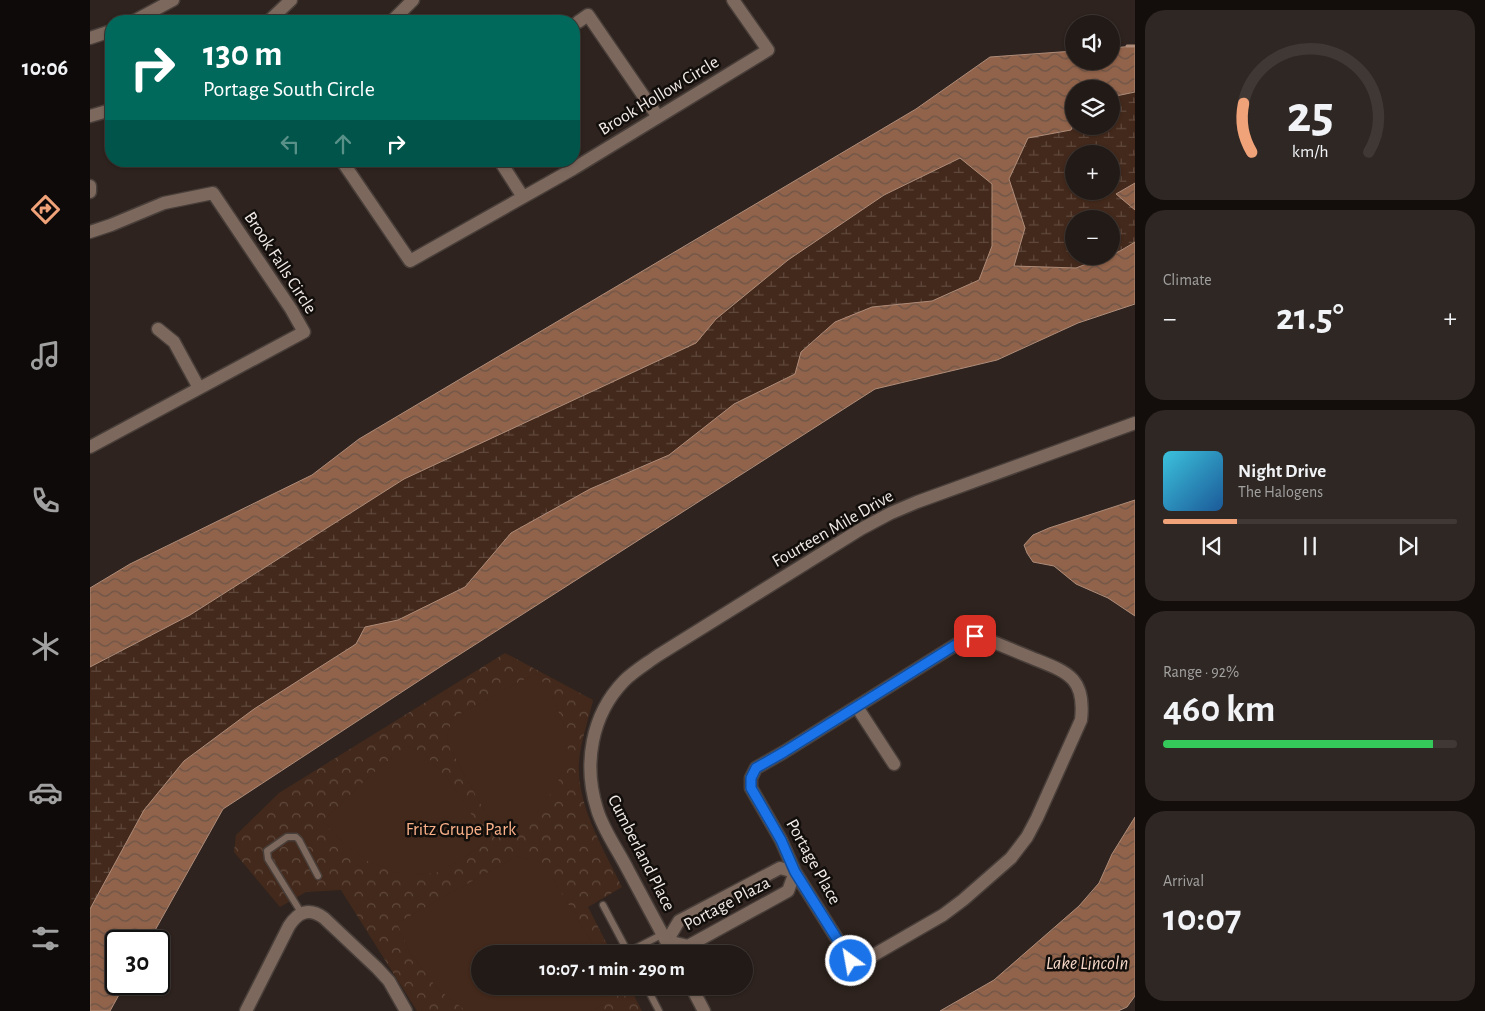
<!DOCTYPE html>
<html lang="en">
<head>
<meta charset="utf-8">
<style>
  :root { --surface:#221a16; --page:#2e2723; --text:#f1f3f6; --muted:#a2a1a1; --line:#3f3835; --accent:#f0a278 }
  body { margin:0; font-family:"Alegreya Sans",sans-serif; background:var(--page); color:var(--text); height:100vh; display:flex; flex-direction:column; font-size:19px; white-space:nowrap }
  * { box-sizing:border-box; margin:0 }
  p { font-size:16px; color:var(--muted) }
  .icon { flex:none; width:28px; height:28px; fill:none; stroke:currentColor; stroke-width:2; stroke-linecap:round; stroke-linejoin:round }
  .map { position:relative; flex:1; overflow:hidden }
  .drawer { display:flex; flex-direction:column; gap:10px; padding:10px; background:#130e0c; width:350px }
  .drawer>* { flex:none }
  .banner { position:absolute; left:15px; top:15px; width:475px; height:152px; border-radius:20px; box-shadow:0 1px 4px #0004,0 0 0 1px var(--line); background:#00695c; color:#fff; overflow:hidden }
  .controls { position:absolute; left:975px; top:15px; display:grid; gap:10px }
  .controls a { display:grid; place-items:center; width:55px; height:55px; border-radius:50%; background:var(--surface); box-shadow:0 1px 4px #0004,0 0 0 1px var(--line); font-size:25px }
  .speed { position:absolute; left:15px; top:930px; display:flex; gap:10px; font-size:25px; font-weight:700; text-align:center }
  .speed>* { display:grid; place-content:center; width:65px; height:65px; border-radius:50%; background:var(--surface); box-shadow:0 1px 4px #0004,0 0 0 1px var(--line); line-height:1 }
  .speed .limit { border:2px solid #111; border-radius:8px; background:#fff; color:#111 }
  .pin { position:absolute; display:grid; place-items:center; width:42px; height:42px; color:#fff; margin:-21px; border-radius:10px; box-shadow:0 2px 8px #0006 }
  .me { position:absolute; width:55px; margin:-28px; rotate:328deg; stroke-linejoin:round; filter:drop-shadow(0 0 4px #0008) }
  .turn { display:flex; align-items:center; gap:18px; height:105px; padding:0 15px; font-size:22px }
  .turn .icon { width:65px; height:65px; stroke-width:2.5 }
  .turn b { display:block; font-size:35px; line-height:42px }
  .lanes { display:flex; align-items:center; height:48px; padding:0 15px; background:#0003; justify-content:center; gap:25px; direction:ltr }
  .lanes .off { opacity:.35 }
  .big { font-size:38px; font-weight:700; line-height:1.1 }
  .drawer .widget { flex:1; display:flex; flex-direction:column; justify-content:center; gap:8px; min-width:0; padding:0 18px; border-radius:20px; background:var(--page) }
  .drawer .dial { align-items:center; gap:0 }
  .dial svg { height:130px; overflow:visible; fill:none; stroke:var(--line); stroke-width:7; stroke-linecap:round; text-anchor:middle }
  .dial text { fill:var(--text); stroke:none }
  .song { display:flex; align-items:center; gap:15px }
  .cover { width:60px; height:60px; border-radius:8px; background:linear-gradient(135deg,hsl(190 70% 55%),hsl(210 70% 35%)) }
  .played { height:5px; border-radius:2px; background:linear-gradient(90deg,var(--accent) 25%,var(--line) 25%) }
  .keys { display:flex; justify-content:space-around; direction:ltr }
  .heat { display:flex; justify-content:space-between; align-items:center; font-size:28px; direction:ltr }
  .charge { height:8px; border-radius:4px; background:linear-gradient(90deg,#34c759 92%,var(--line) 0) }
  .trip { position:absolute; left:381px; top:945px; width:282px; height:50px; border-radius:25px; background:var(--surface); box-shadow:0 1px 4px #0004,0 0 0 1px var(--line); font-weight:700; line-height:50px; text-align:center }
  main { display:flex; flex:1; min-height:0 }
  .tabs { display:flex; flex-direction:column; width:90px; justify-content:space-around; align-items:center; background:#0e0a09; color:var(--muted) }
  .tabs .icon { width:35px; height:35px }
  .tabs .active { color:var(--accent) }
  .tabs b { font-size:22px; color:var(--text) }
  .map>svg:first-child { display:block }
</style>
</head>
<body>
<main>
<nav class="tabs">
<b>10:06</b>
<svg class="icon active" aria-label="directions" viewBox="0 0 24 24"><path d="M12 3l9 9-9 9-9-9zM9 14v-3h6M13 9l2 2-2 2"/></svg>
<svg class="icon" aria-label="music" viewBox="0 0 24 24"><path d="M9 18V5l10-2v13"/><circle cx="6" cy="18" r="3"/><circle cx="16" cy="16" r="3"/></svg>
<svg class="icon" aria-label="phone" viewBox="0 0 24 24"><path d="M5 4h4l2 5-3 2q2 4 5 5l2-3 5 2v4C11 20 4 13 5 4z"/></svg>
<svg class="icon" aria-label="climate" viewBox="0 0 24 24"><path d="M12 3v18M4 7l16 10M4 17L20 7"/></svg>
<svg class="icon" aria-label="car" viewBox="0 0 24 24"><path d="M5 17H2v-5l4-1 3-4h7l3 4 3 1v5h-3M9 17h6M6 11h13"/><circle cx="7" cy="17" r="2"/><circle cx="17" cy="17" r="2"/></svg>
<svg class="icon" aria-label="filters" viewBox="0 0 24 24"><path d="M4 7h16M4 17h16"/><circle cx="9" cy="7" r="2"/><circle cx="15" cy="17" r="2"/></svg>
</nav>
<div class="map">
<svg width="1045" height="1011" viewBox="0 0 1045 1011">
  <defs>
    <pattern id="wetland-marsh" width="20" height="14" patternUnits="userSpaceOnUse" patternTransform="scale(1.25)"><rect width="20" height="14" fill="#43291b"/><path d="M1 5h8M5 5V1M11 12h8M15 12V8" fill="none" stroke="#5f483c"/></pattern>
    <pattern id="park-crowns" width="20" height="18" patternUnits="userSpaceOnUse" patternTransform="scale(1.25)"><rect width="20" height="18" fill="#43291b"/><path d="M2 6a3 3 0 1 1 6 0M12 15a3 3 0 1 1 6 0" fill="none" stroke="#5f483c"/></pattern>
    <pattern id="water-waves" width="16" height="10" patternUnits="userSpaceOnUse" patternTransform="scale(1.25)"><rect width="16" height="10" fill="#91634a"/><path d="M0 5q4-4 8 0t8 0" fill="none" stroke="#6c5448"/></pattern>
  </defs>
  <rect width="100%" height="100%" fill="#2e231e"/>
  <path fill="url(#wetland-marsh)" fill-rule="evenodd" d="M 1045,76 L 1045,258 L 983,281 L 307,637 L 123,749 L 0,969 L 0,639 L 843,150 L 984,98 L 984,126 L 1021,126 L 1021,89 ZM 984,154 L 1021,154 L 1021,191 L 984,191 ZM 984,219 L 1021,219 L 1021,256 L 984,256 Z"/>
  <path fill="url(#park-crowns)" d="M 415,653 L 503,700 C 499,717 493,735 490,753 C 482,798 513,848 532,887 L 498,907 L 522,954 L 390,954 L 390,986 L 539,986 L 552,1011 L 327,1011 L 251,890 L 216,892 L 190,907 L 144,852 L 146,835 L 189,793 Z"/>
  <path fill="#43291b" d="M 446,673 L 462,695 L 474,726 L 478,750 L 467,785 L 442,819 L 408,836 L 356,741 L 362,718 Z
    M 316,746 L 333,752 L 361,783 L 398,840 L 378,855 L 346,873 L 311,875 L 279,862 L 252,842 L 233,821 L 282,774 Z
    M 427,856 L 453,863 L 509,954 L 390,954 L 390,986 L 517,986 L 515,1004 L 500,1011 L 376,1011 L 347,988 L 320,953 L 307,923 Z"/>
  <path fill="url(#water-waves)" stroke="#ae8c79" d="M 1045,46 L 1045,92 L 1021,97 L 1021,89 L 984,89 L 984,123 L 981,130 L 938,138 L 919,179 L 935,228 L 924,266 L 986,268 L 1017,256 L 1021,256 L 1021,255 L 1030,251 L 1045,242 L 1045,304 L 988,323 L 907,360 L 785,389 L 350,667 L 133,809 L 59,941 L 26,941 L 26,984 L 35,984 L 20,1011 L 0,1011 L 0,909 L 54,810 L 94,761 L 164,709 L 266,644 L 275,627 L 308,620 L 375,587 L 421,533 L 500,489 L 579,455 L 644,404 L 705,374 L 711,352 L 745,322 L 782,307 L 842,301 L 889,280 L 902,246 L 902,184 L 870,158 L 794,195 L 698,260 L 626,319 L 606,343 L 314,479 L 100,615 L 0,667 L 0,588 L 40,564 L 222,475 L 269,439 L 826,109 L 900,57 L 984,51 L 984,61 L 1021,61 L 1021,48 Z
    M 1045,183 L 1045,210 L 1026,194 Z
    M 1045,500 L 1045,616 L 1018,598 L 986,584 L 964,566 L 943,562 L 937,553 L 934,545 L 943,535 L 959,528 Z
    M 1045,817 L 1045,996 L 1037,1007 L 1028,1011 L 850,1011 L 904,980 L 989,906 L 1009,883 L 1022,854 Z"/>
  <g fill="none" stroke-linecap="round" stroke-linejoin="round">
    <path stroke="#ae8c79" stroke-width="3" d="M 1037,46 L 1045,46"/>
    <g stroke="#493f3a" stroke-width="9">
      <path id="service" d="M 513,905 L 539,954
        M 212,914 L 178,859 L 177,851 L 197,837 L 206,837 L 209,840 L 228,876
        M 538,952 L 573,934
        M 556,986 L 569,1011"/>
    </g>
    <g stroke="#493f3a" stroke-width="15">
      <path id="minor" d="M 44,21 L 83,0
        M 302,21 L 323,0
        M 488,22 L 498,15 L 568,117
        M 0,38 L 21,31
        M 252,161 L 320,261 L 483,169 L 678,50 L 643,0
        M 410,161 L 433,197
        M 0,186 L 0,192
        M 0,232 L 21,225 L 74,203 L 123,193 L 201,309 L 214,332 L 0,447
        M 68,329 L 84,342 L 109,388
        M 885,636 L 891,637 C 908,644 925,651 942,658 C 977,672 996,677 991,720 L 947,818 L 937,837 L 921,858 L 873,900 L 853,915 L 775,960 L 761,961 L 705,872 L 691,840 L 661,788 L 661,778 L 666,768 L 694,752 L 875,639 Z
        M 767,707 L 804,764
        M 690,868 L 705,872 L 698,891 L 598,946 L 577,941 L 589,921 Z
        M 156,1011 L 199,926 C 208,912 219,907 234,918 L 287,968 L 299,981 L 316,1011"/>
    </g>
    <g stroke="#493f3a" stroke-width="15">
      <path id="tertiary" d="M 179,21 L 201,0
        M 0,116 L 21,110
        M 583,954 C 568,926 553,898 538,870 C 528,850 513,830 507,809 C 493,765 501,715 534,681 C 544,671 556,664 567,656 L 771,529 L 801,513 L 827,502 L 1045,423
        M 601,986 L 614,1011"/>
    </g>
    <use href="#service" stroke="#7d685d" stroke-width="6"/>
    <use href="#minor" stroke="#7d685d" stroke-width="12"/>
    <use href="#tertiary" stroke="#7d685d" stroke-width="12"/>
  </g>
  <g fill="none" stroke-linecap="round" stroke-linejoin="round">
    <g stroke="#114b97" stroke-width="12">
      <path id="route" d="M 761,961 L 705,872 L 691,840 L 661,788 L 661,778 L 666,768 L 694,752 L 875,639 L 885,636"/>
    </g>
    <use href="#route" stroke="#1a73e8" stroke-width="9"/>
  </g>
  <g text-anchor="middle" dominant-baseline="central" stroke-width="5" stroke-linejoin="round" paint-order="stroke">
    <g font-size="18" fill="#f1eae6" stroke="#120e0b">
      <text transform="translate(569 96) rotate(-31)">Brook Hollow Circle</text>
      <text transform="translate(190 263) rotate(57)">Brook Falls Circle</text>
      <text transform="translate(743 529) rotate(-30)">Fourteen Mile Drive</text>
      <text transform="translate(551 853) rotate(63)">Cumberland Place</text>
      <text transform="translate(723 862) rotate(61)">Portage Place</text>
      <text transform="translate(637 904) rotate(-28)">Portage Plaza</text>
    </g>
    <g font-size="18" fill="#fab189" stroke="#120e0b">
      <text x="371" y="830">Fritz Grupe Park</text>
    </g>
    <g font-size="19" font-style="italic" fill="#f7d8c8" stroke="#120e0b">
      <text x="997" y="963">Lake Lincoln</text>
    </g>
  </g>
</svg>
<div class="controls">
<a><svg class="icon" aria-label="sound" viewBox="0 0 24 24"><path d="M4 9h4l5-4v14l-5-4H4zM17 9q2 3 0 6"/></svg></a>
<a><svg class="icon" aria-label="layers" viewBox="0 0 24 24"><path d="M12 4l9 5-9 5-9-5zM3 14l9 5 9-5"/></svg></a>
<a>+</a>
<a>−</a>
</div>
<div class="speed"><div class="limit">30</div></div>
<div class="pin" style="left:885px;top:636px;background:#d93025"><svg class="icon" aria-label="arrive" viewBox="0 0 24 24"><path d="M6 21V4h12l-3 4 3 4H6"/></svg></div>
<svg class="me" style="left:761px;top:961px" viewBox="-20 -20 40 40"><circle r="17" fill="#1a73e8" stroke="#fff" stroke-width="3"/><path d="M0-11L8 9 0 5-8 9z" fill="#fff"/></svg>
<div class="trip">10:07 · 1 min · 290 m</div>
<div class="banner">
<div class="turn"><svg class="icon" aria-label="right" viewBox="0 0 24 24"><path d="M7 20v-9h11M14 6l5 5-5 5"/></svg><div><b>130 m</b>Portage South Circle</div></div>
<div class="lanes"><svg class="icon off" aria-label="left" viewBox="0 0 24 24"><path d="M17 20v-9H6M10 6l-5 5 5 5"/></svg><svg class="icon off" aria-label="ahead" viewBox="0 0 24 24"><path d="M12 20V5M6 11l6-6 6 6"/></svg><svg class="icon" aria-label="right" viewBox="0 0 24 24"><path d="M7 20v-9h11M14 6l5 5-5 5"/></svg></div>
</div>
</div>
<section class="drawer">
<div class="widget dial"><svg viewBox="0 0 100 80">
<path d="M14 69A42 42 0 1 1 86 69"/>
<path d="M14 69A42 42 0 0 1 9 39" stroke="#f0a278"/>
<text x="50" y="56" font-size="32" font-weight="700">25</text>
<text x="50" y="72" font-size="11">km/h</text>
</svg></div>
<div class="widget"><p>Climate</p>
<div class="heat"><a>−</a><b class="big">21.5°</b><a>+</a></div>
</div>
<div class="widget">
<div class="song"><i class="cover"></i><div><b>Night Drive</b><p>The Halogens</p></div></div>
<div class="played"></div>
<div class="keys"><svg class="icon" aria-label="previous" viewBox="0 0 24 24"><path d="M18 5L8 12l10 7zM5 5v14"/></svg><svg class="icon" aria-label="pause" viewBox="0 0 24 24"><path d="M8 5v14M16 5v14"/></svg><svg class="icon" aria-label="next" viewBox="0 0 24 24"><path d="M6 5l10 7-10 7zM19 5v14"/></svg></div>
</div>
<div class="widget"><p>Range · 92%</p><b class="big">460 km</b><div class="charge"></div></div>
<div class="widget"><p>Arrival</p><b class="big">10:07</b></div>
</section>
</main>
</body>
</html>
